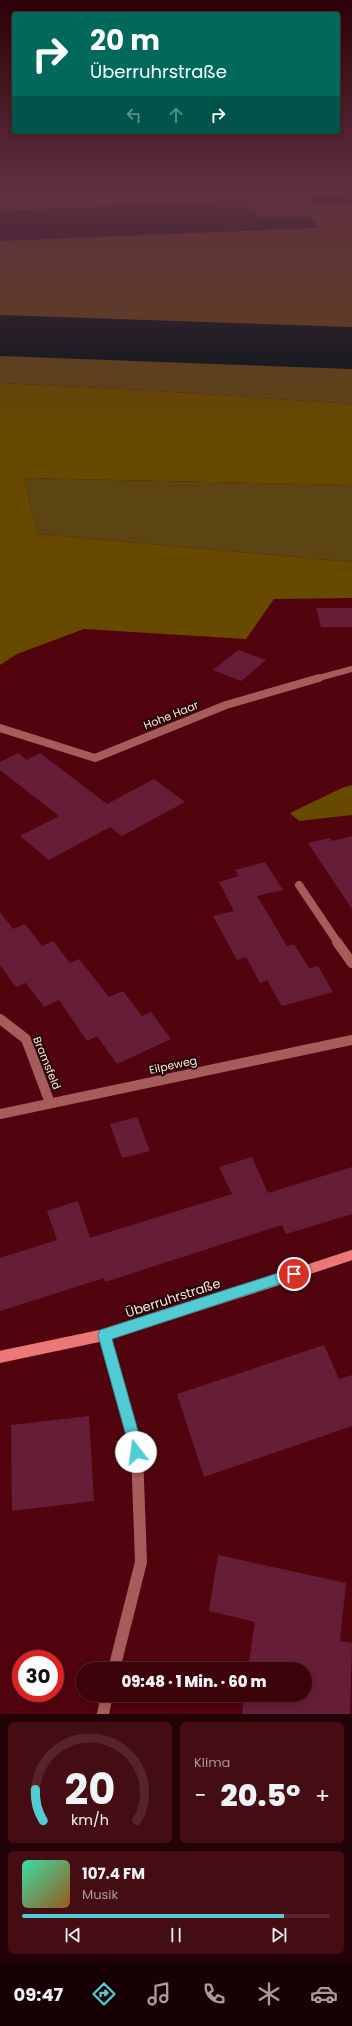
<!DOCTYPE html>
<html lang="de">
<head>
<meta charset="utf-8">
<style>
  :root { --surface:#3d030a; --page:#440d13; --text:#f1f3f6; --muted:#ad989c; --line:#56252b; --accent:#51ccd5 }
  body { margin:0; font-family:Poppins,sans-serif; background:var(--page); color:var(--text); height:100vh; display:flex; flex-direction:column; font-size:15px; white-space:nowrap }
  * { box-sizing:border-box; margin:0 }
  p { font-size:13px; color:var(--muted) }
  .icon { flex:none; width:22px; height:22px; fill:none; stroke:currentColor; stroke-width:2; stroke-linecap:round; stroke-linejoin:round }
  .map { position:relative; height:1714px; overflow:hidden }
  .sheet { display:flex; flex-direction:column; gap:8px; padding:8px; background:#220206; flex:1 }
  .sheet>* { flex:none }
  .top-card { position:absolute; left:12px; top:12px; width:328px; height:122px; border-radius:4px; box-shadow:0 2px 6px #0003,0 0 0 1px var(--line); background:#00695c; color:#fff; overflow:hidden }
  .speed { position:absolute; left:12px; top:1650px; display:flex; gap:8px; font-size:20px; font-weight:700; text-align:center }
  .speed>* { display:grid; place-content:center; width:52px; height:52px; border-radius:50%; background:var(--surface); box-shadow:0 2px 6px #0003,0 0 0 1px var(--line); line-height:1 }
  .speed .limit { border:6px solid #d22; background:#fff; color:#111 }
  .pin { position:absolute; display:grid; place-items:center; width:34px; height:34px; color:#fff; margin:-17px; border:2px solid #fff; border-radius:50%; box-shadow:0 1px 4px #0007 }
  .me { position:absolute; width:44px; margin:-22px; rotate:345deg; stroke-linejoin:round; filter:drop-shadow(0 0 3px #0008) }
  .turn { display:flex; align-items:center; gap:14px; height:84px; padding:0 12px; font-size:18px }
  .turn .icon { width:52px; height:52px; stroke-width:2.5 }
  .turn b { display:block; font-size:28px; line-height:34px }
  .lanes { display:flex; align-items:center; height:38px; padding:0 12px; background:#0003; justify-content:center; gap:20px; direction:ltr }
  .lanes .off { opacity:.35 }
  .big { font-size:30px; font-weight:800; line-height:1.1 }
  .sheet .card { flex:1; display:flex; flex-direction:column; justify-content:center; gap:6px; min-width:0; padding:0 14px; border-radius:6px; background:var(--page) }
  .sheet .dial { align-items:center; gap:0 }
  .dial svg { height:104px; overflow:visible; fill:none; stroke:var(--line); stroke-width:7; stroke-linecap:round; text-anchor:middle }
  .dial text { fill:var(--text); stroke:none }
  .song { display:flex; align-items:center; gap:12px }
  .cover { width:48px; height:48px; border-radius:6px; background:linear-gradient(135deg,hsl(160 70% 55%),hsl(30 70% 35%)) }
  .played { height:4px; border-radius:2px; background:linear-gradient(90deg,var(--accent) 85%,var(--line) 85%) }
  .keys { display:flex; justify-content:space-around; direction:ltr }
  .heat { display:flex; justify-content:space-between; align-items:center; font-size:22px; direction:ltr }
  .sheet .tiles { flex:1; display:grid; gap:8px; grid-template-columns:1fr 1fr }
  .card:last-child { grid-column:span 2 }
  .trip { position:absolute; left:76px; top:1662px; width:236px; height:40px; border-radius:20px; background:var(--surface); box-shadow:0 2px 6px #0003,0 0 0 1px var(--line); font-weight:800; line-height:40px; text-align:center }
  .tabs { display:flex; height:64px; justify-content:space-around; align-items:center; background:#180104; color:var(--muted) }
  .tabs .icon { width:28px; height:28px }
  .tabs .current { color:var(--accent) }
  .tabs b { font-size:18px; color:var(--text) }
  .map>svg:first-child { display:block }
</style>
</head>
<body>
<div class="map">
<svg width="352" height="1714" viewBox="0 0 352 1714">
  <rect width="100%" height="100%" fill="#51040e"/>
  <path fill="#5d4513" d="M 0,190 L 352,190 L 352,404 L 143,390 L 0,383 Z
    M 24,478 L 352,485 L 352,562 L 37,534 Z"/>
  <path fill="#674900" d="M 0,383 L 143,390 L 352,404 L 352,485 L 24,478 L 37,534 L 352,562 L 352,598 L 274,599 L 246,639 L 84,629 L 17,654 L 0,665 Z
    M 352,785 L 352,815 L 299,821 L 290,813 L 342,788 Z"/>
  <path fill="#001416" d="M 352,195 L 352,208 L 349,205 L 314,206 L 304,197 Z
    M 245,200 L 260,217 L 309,216 L 318,228 L 0,241 L 0,211 Z
    M 0,315 L 352,327 L 352,369 L 0,356 Z"/>
  <path fill="#661e38" d="M 316,608 L 352,608 L 352,627 L 321,627 Z
    M 238,650 L 266,660 L 241,681 L 213,670 Z
    M 18,753 L 27,760 L 40,753 L 107,804 L 154,779 L 185,802 L 122,836 L 110,827 L 49,860 L 20,836 L 59,816 L 0,770 L 0,762 Z
    M 352,836 L 352,909 L 308,843 L 330,838 L 332,841 Z
    M 265,862 L 283,890 L 257,896 L 287,946 L 294,944 L 309,968 L 318,966 L 333,992 L 282,1006 L 267,980 L 260,983 L 246,957 L 237,960 L 213,916 L 234,911 L 219,882 L 239,876 L 235,870 Z
    M 0,912 L 13,929 L 25,924 L 42,946 L 53,941 L 70,963 L 79,959 L 109,997 L 123,991 L 142,1016 L 151,1012 L 171,1039 L 117,1064 L 97,1036 L 87,1041 L 59,1000 L 44,1007 L 26,983 L 16,987 L 0,965 Z
    M 137,1117 L 150,1151 L 122,1158 L 110,1124 Z
    M 252,1157 L 268,1193 L 352,1167 L 352,1214 L 286,1234 L 282,1225 L 105,1282 L 104,1278 L 0,1311 L 0,1258 L 57,1240 L 47,1211 L 78,1201 L 90,1238 L 232,1194 L 219,1167 Z
    M 324,1345 L 339,1379 L 352,1375 L 352,1426 L 204,1477 L 177,1394 Z
    M 89,1416 L 94,1501 L 12,1511 L 11,1425 Z
    M 218,1555 L 346,1583 L 340,1641 L 352,1643 L 350,1714 L 242,1714 L 245,1695 L 305,1695 L 305,1669 L 248,1669 L 255,1622 L 209,1611 Z"/>
  <g fill="none" stroke-linecap="round" stroke-linejoin="round">
    <path stroke="#a45d5b" stroke-width="6" d="M 315,679 L 352,669"/>
    <path stroke="#a45d5b" stroke-width="8" d="M 0,728 L 95,758 L 226,705 L 319,678
      M 299,885 L 338,943"/>
    <path stroke="#a45d5b" stroke-width="10" d="M 337,942 L 352,963
      M 0,1019 L 26,1039 L 50,1103
      M 0,1114 L 352,1040"/>
    <path stroke="#a45d5b" stroke-width="12" d="M 104,1335 L 137,1452 L 141,1562 L 114,1669
      M 103,1714 L 107,1695"/>
    <path stroke="#eb7877" stroke-width="10" d="M 273,1281 L 352,1255"/>
    <path stroke="#eb7877" stroke-width="12" d="M 0,1357 L 104,1335 L 276,1280"/>
  </g>
  <linearGradient id="sky" x2="0" y2="1"><stop stop-color="#2d0208"/><stop offset="0.44" stop-color="#5f2f41"/><stop offset="1" stop-color="#5f2f41" stop-opacity="0"/></linearGradient>
  <rect width="352" height="430" fill="url(#sky)"/>
  <path fill="#51ccd5" stroke="#35858a" d="M 294,1268 L 298,1269 L 300,1274 L 298,1278 L 112,1339 L 144,1452 L 141,1457 L 136,1459 L 132,1457 L 98,1335 L 100,1330 Z"/>
  <g text-anchor="middle" dominant-baseline="central" stroke-width="4" stroke-linejoin="round" paint-order="stroke">
    <g font-size="11" fill="#fee1df" stroke="#240506">
      <text transform="translate(171 715) rotate(-22)">Hohe Haar</text>
      <text transform="translate(47 1063) rotate(68)">Bramsfeld</text>
      <text transform="translate(173 1065) rotate(-12)">Eilpeweg</text>
    </g>
    <g font-size="13" fill="#fee1df" stroke="#240506">
      <text transform="translate(173 1298) rotate(-18)">Überruhrstraße</text>
    </g>
  </g>
</svg>
<div class="speed"><div class="limit">30</div></div>
<div class="pin" style="left:294px;top:1274px;background:#d93025"><svg class="icon" aria-label="arrive" viewBox="0 0 24 24"><path d="M6 21V4h12l-3 4 3 4H6"/></svg></div>
<svg class="me" style="left:136px;top:1452px" viewBox="-20 -20 40 40"><circle r="19" fill="#fff"/><path d="M0-13L10 11 0 6-10 11z" fill="#51ccd5"/></svg>
<div class="trip">09:48 · 1 Min. · 60 m</div>
<div class="top-card">
<div class="turn"><svg class="icon" aria-label="right" viewBox="0 0 24 24"><path d="M7 20v-9h11M14 6l5 5-5 5"/></svg><div><b>20 m</b>Überruhrstraße</div></div>
<div class="lanes"><svg class="icon off" aria-label="left" viewBox="0 0 24 24"><path d="M17 20v-9H6M10 6l-5 5 5 5"/></svg><svg class="icon off" aria-label="ahead" viewBox="0 0 24 24"><path d="M12 20V5M6 11l6-6 6 6"/></svg><svg class="icon" aria-label="right" viewBox="0 0 24 24"><path d="M7 20v-9h11M14 6l5 5-5 5"/></svg></div>
</div>
</div>
<section class="sheet">
<div class="tiles">
<div class="card dial"><svg viewBox="0 0 100 80">
<path d="M14 69A42 42 0 1 1 86 69"/>
<path d="M14 69A42 42 0 0 1 8 45" stroke="#51ccd5"/>
<text x="50" y="56" font-size="32" font-weight="700">20</text>
<text x="50" y="72" font-size="11">km/h</text>
</svg></div>
<div class="card"><p>Klima</p>
<div class="heat"><a>−</a><b class="big">20.5°</b><a>+</a></div>
</div>
<div class="card">
<div class="song"><i class="cover"></i><div><b>107.4 FM</b><p>Musik</p></div></div>
<div class="played"></div>
<div class="keys"><svg class="icon" aria-label="previous" viewBox="0 0 24 24"><path d="M18 5L8 12l10 7zM5 5v14"/></svg><svg class="icon" aria-label="pause" viewBox="0 0 24 24"><path d="M8 5v14M16 5v14"/></svg><svg class="icon" aria-label="next" viewBox="0 0 24 24"><path d="M6 5l10 7-10 7zM19 5v14"/></svg></div>
</div>
</div>
</section>
<nav class="tabs">
<b>09:47</b>
<svg class="icon current" aria-label="directions" viewBox="0 0 24 24"><path d="M12 3l9 9-9 9-9-9zM9 14v-3h6M13 9l2 2-2 2"/></svg>
<svg class="icon" aria-label="music" viewBox="0 0 24 24"><path d="M9 18V5l10-2v13"/><circle cx="6" cy="18" r="3"/><circle cx="16" cy="16" r="3"/></svg>
<svg class="icon" aria-label="phone" viewBox="0 0 24 24"><path d="M5 4h4l2 5-3 2q2 4 5 5l2-3 5 2v4C11 20 4 13 5 4z"/></svg>
<svg class="icon" aria-label="climate" viewBox="0 0 24 24"><path d="M12 3v18M4 7l16 10M4 17L20 7"/></svg>
<svg class="icon" aria-label="car" viewBox="0 0 24 24"><path d="M5 17H2v-5l4-1 3-4h7l3 4 3 1v5h-3M9 17h6M6 11h13"/><circle cx="7" cy="17" r="2"/><circle cx="17" cy="17" r="2"/></svg>
</nav>
</body>
</html>
